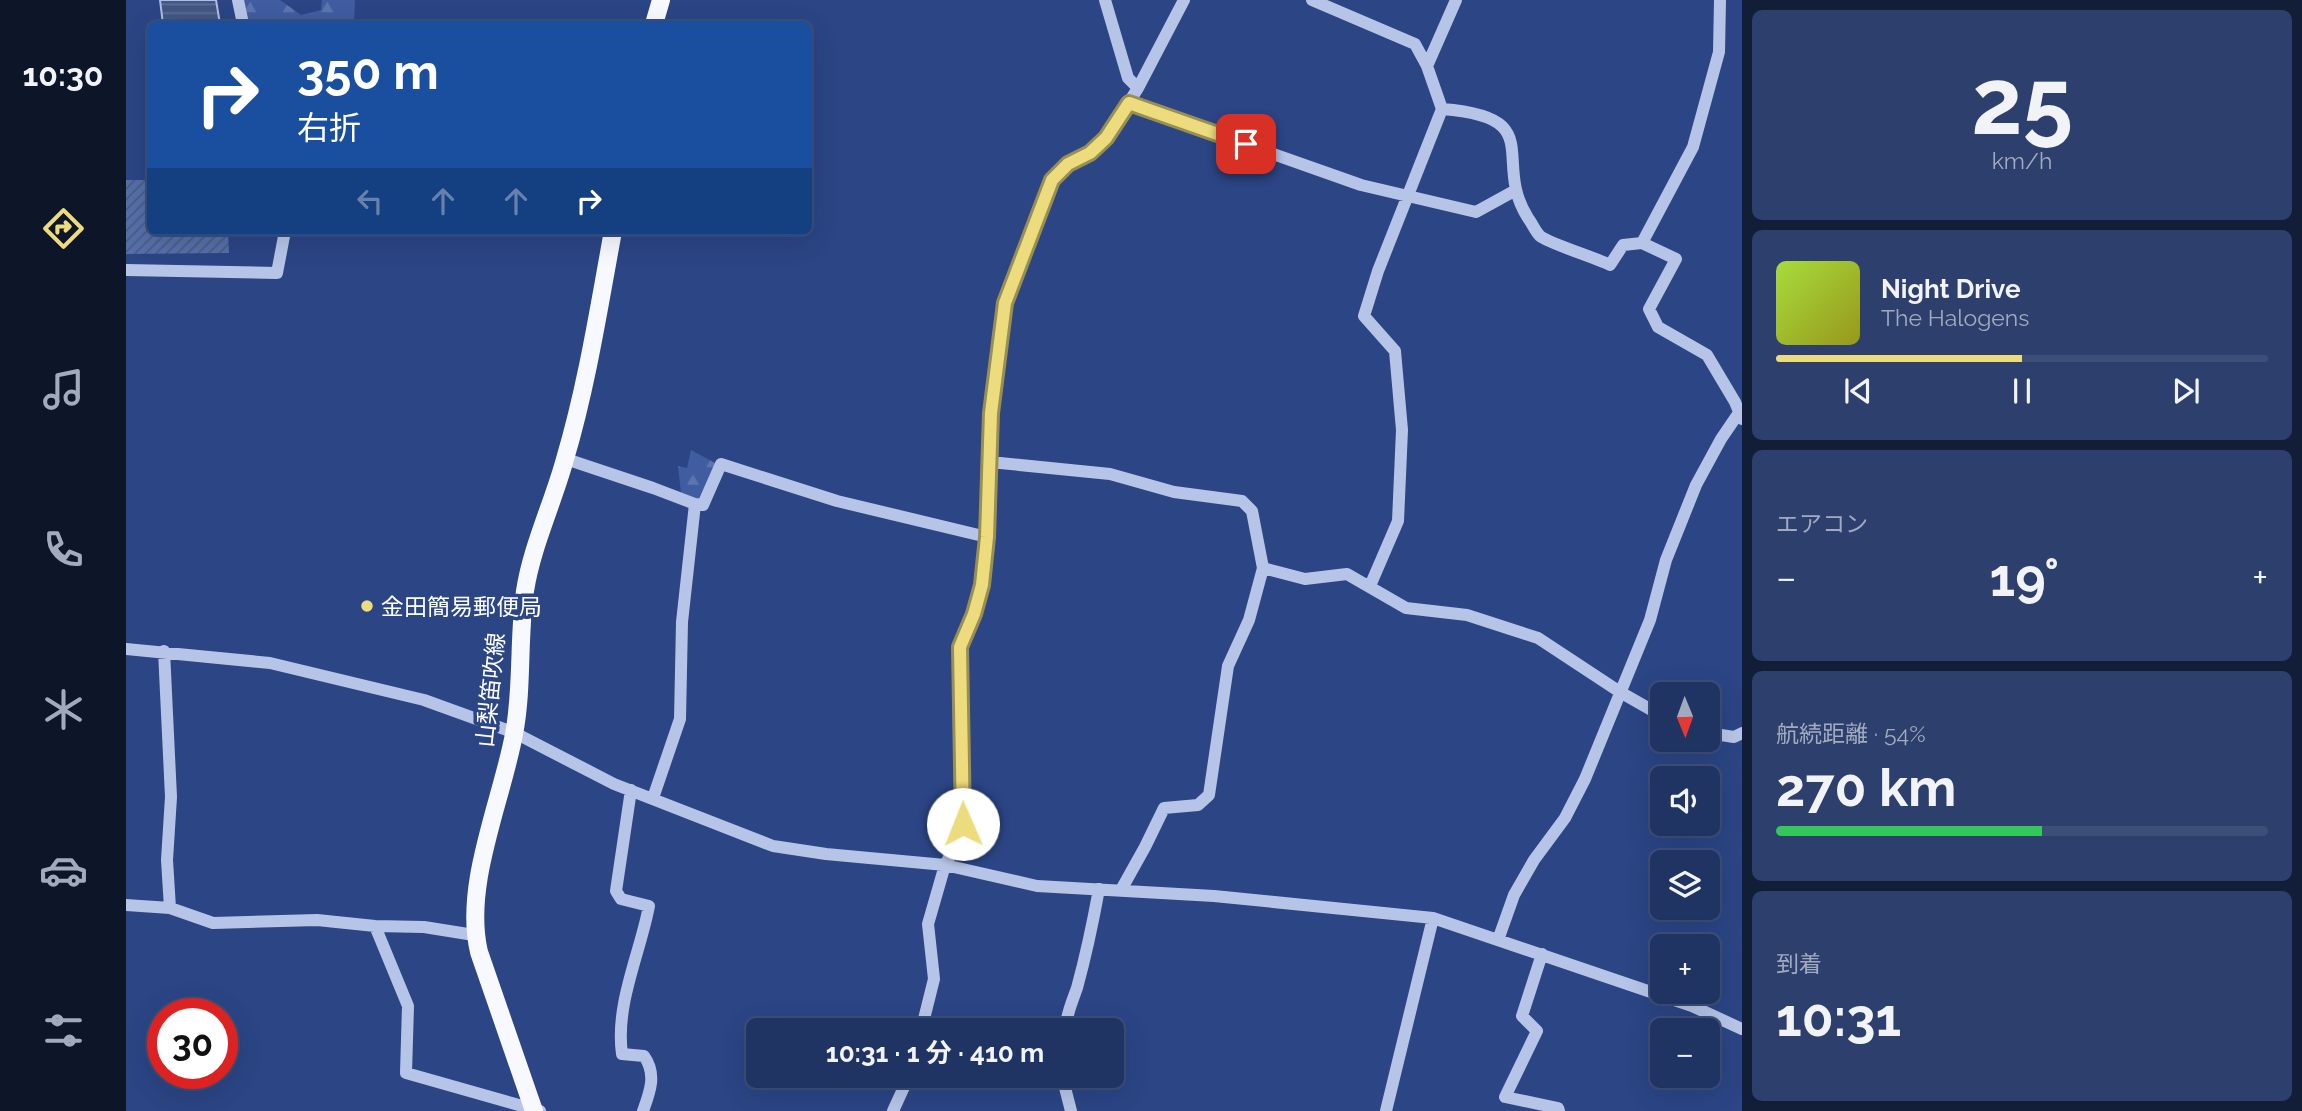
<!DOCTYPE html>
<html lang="ja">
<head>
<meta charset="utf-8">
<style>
  :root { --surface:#203464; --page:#2d3f6d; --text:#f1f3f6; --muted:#a2aabf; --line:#3d4f78; --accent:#eddc7e }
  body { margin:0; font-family:Raleway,"Noto Sans JP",sans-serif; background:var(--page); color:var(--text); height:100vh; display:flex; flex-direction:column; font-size:26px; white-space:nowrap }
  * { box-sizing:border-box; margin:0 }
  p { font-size:23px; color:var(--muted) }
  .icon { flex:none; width:38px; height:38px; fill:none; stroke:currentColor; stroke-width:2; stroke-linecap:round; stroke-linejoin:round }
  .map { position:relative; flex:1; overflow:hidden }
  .drawer { display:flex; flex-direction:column; gap:10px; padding:10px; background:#121d37; width:560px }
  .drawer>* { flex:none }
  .guide { position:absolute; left:21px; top:21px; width:665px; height:214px; border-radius:10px; box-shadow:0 7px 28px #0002,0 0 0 2px var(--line); background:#1a4fa0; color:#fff; overflow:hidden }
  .needle { width:46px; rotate:179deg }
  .fabs { position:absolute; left:1524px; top:682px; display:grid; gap:14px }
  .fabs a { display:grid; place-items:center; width:70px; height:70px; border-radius:10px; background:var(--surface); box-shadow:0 7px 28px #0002,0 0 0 2px var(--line); font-size:35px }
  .speed { position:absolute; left:21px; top:998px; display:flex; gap:14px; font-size:35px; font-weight:700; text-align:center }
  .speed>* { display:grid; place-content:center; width:91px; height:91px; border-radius:50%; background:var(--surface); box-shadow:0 7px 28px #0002,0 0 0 2px var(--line); line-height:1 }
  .speed .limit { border:10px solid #d22; background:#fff; color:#111 }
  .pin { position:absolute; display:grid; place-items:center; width:60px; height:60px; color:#fff; margin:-30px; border-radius:14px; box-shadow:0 4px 10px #0006 }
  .me { position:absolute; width:77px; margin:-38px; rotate:359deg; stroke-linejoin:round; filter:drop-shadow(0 0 5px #0008) }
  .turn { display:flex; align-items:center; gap:24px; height:147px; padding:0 35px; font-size:32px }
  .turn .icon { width:91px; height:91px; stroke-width:2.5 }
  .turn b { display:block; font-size:49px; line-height:60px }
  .lanes { display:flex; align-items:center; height:66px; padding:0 35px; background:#0003; justify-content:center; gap:35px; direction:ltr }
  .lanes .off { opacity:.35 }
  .big { font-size:52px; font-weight:700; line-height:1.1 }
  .drawer .card { flex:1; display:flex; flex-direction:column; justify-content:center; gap:10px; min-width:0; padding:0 24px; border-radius:10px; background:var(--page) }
  .drawer .dial { align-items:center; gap:0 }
  .dial b { font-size:91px; line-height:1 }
  .song { display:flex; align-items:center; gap:21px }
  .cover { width:84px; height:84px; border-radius:10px; background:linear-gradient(135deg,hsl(80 70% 55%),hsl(60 70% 35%)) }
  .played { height:7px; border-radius:4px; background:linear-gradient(90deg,var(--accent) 50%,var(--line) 50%) }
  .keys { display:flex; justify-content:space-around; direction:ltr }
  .heat { display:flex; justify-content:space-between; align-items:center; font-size:38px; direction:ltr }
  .charge { height:10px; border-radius:5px; background:linear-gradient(90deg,#34c759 54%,var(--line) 0) }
  .trip { position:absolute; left:620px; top:1018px; width:378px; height:70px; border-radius:10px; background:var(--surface); box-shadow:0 7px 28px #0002,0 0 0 2px var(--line); font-weight:700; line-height:70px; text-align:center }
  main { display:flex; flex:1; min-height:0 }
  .tab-bar { display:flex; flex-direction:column; width:126px; justify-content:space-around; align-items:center; background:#0d1528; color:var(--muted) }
  .tab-bar .icon { width:49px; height:49px }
  .tab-bar .current { color:var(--accent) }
  .tab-bar b { font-size:32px; color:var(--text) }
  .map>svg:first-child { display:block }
</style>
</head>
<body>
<main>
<nav class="tab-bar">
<b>10:30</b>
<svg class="icon current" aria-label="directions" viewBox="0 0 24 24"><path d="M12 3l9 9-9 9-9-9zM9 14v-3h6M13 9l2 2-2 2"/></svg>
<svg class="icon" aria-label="music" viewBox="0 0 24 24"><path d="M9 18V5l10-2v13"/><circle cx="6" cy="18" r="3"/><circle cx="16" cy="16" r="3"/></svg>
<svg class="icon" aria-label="phone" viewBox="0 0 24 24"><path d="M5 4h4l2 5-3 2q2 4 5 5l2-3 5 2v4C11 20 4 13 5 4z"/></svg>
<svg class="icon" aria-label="climate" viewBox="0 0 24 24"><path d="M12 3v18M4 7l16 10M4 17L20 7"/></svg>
<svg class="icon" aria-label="car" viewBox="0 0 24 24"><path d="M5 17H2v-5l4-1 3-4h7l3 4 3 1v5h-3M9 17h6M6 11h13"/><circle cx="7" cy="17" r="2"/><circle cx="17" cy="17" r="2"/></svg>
<svg class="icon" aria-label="filters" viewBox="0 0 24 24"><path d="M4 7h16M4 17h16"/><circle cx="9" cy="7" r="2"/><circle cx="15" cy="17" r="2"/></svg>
</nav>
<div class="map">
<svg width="1616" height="1111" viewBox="0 0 1616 1111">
  <defs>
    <pattern id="forest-firs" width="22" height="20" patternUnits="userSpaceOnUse" patternTransform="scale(1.75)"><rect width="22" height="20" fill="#405da1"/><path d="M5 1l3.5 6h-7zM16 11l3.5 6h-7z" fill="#5d75af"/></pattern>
    <pattern id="water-rules" width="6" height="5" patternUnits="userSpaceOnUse" patternTransform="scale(1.75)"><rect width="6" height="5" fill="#435684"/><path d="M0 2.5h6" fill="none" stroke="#5f6f96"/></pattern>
    <pattern id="building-hatch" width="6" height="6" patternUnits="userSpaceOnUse" patternTransform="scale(1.75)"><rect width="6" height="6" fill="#536fac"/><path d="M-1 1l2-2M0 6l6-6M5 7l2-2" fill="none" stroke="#4f5c77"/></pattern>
  </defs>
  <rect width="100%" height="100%" fill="#2b4585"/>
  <path fill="url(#forest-firs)" d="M 118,0 L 154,0 L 175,15 L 195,10 L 196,0 L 229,0 L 228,24 L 122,24 Z
    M 565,450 L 589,463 L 574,500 L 555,493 L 552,466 L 561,468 Z"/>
  <path fill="url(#water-rules)" stroke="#abbee7" stroke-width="2" d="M 34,0 L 90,0 L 94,24 L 37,24 Z"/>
  <path fill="url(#building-hatch)" d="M 0,180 L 24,180 L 24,231 L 102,231 L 103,253 L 0,254 Z"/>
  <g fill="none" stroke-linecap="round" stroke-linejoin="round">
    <path stroke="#b6c5e7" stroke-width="12" d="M 112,0 L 117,24
      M 979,0 L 1002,78 L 1012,88
      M 1186,0 L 1289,44 L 1301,66 L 1316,109 L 1252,271 L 1238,316 L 1269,351 L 1276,430 L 1272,521 L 1244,586
      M 1301,66 L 1330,0
      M 1003,103 L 1235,185 L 1350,212 L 1390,190
      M 1316,109 C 1423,117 1365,160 1402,218 C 1406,223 1409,231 1414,236 C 1422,243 1470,258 1484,265 L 1497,245 L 1516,243 L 1550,259 L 1523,309 L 1532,327 L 1581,355 L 1609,402 L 1616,419
      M 1516,243 L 1567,147 L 1593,52 L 1594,0
      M 0,270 L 151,273 L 159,231
      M 440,459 L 527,488 L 569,504 L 577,505 L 595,464 L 711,501 L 861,537
      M 864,462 L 984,474 L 1048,492 L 1116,501 L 1126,511 L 1137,568 L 1179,579 L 1221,574 L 1280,608 L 1341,615 L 1412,638 L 1494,692 L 1536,716
      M 0,649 L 144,663 L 298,700 L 389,733 L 488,784 L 647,846 L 700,854 L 819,865 L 911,886 L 1088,896 L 1307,918 L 1566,1006 L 1616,1029
      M 38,651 L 45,797 L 41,860 L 44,908
      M 1582,733 L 1608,737 L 1616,733
      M 505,790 L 490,891 L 495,899 L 523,906 C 514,954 489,1004 496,1054 L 518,1056 C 531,1074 524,1092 517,1111
      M 527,798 L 554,719 L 556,622 L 569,504
      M 995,890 L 1019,847 L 1038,808 L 1072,805 L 1083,795 L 1102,666 L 1123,620 L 1137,568
      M 0,905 L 44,908 L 87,923 L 191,920 L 249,926 L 298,927 L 348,935
      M 249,926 L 282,1006 L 280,1073 L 414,1111
      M 1372,940 L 1388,895 L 1408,860 L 1439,818 L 1459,779 L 1524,620 L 1540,560 L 1570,485 L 1595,439 L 1612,414
      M 1416,954 L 1396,1016 L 1411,1031 L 1379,1097 L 1432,1108 L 1433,1111
      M 795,1031 L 808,979 L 802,924 L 819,865 L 835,835 L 837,824 L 834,647 L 848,614 L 856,585 L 861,537 L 865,413 L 879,303 L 926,180 L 942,164 L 964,153 L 980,138 L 1012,88 L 1058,0
      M 939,1031 C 940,1015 946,1002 951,988 C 960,955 967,922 973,889
      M 936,1076 L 945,1111
      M 767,1111 L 783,1076
      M 1260,1111 L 1307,918"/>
    <path stroke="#f7f9fe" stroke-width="18" d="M 528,24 L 535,0
      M 408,1111 L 353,952 C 337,885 376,800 388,734 C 397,688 392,638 399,591 C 406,546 427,503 439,459 C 461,385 473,307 487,231"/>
  </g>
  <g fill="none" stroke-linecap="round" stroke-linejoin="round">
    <g stroke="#9a8f52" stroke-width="18">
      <path id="route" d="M 837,824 L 834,647 L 848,614 L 856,585 L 861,537 L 865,413 L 879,303 L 926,180 L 942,164 L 964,153 L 980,138 L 1003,103 L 1120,144"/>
    </g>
    <use href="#route" stroke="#eddc7e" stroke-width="12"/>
  </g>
  <circle fill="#eddc7e" stroke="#2b4585" stroke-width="2.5" cx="241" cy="606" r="7"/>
  <g text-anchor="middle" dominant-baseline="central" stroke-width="7" stroke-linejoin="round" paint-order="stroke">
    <g font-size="23" fill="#fff" stroke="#2b4585" text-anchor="start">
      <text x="255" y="606">金田簡易郵便局</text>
    </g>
    <g font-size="23" fill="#fff" stroke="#2b4585">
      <text transform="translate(364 690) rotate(-84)">山梨笛吹線</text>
    </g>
  </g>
</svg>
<div class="fabs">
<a><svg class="needle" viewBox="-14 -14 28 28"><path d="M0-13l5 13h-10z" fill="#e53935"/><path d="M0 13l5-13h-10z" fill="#a2aabf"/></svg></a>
<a><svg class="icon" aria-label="sound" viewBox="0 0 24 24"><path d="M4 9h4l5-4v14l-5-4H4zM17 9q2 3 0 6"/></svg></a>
<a><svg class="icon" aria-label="layers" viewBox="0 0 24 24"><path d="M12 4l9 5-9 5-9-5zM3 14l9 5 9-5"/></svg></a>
<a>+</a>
<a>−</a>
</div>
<div class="speed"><div class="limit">30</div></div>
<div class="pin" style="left:1120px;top:144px;background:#d93025"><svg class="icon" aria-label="arrive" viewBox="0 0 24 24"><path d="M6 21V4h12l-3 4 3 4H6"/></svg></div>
<svg class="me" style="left:837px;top:824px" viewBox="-20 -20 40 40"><circle r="19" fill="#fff"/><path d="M0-13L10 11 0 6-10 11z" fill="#eddc7e"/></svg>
<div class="trip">10:31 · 1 分 · 410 m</div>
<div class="guide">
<div class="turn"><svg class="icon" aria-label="right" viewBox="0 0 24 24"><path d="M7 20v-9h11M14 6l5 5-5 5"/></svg><div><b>350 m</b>右折</div></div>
<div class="lanes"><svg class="icon off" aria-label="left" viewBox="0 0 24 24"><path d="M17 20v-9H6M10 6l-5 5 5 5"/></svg><svg class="icon off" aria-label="ahead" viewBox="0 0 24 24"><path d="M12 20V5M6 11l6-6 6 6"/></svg><svg class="icon off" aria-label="ahead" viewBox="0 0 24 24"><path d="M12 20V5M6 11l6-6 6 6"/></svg><svg class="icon" aria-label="right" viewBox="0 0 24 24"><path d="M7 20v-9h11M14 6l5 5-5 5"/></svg></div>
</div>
</div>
<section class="drawer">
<div class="card dial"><b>25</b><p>km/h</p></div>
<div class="card">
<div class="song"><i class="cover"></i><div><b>Night Drive</b><p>The Halogens</p></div></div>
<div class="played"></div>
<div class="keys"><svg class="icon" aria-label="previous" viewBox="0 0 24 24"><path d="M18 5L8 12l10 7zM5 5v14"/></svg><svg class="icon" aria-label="pause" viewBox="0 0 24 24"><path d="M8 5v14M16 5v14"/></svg><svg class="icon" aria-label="next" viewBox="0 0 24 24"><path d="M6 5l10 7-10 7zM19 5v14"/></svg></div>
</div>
<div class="card"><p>エアコン</p>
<div class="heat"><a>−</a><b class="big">19°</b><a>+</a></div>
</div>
<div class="card"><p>航続距離 · 54%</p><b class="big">270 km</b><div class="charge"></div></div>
<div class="card"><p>到着</p><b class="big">10:31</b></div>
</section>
</main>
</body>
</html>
